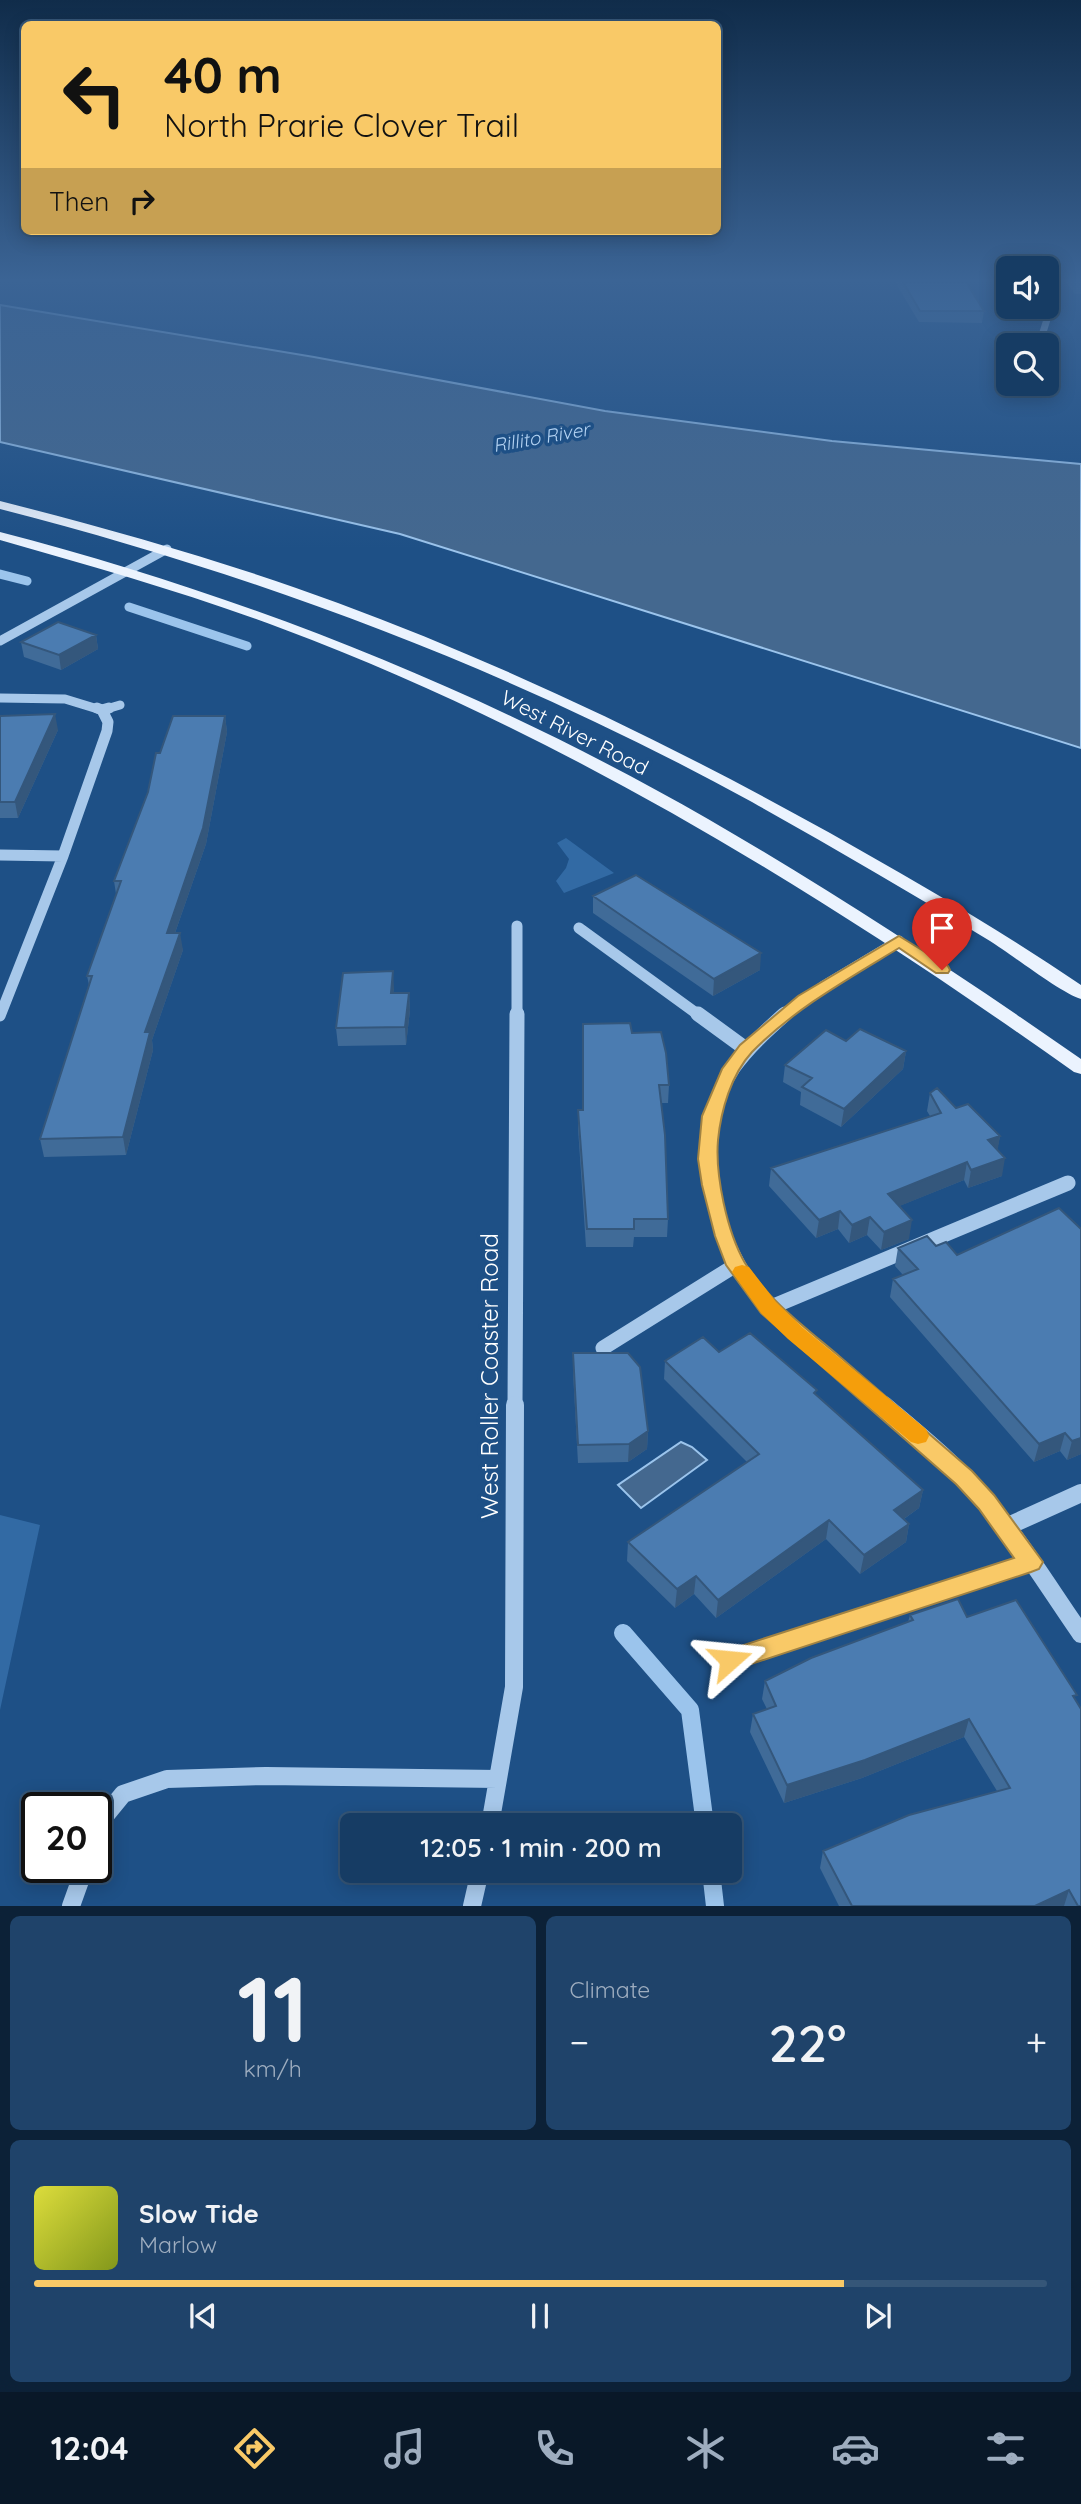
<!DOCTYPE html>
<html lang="en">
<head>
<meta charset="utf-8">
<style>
  :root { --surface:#163c64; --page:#1f436a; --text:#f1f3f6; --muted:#9eadbf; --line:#355678; --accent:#f9c967 }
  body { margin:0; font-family:Quicksand,sans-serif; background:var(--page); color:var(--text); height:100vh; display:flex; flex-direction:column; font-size:26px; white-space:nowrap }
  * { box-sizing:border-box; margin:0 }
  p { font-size:23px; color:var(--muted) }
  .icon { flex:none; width:38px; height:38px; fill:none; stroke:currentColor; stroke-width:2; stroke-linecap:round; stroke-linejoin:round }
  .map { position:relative; height:1906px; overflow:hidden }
  .details { display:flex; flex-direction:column; gap:10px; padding:10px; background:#0c2137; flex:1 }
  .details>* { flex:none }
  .banner { position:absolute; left:21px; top:21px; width:700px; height:214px; border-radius:10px; box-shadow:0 4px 18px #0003,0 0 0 2px var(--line); background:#f9c967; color:#111; overflow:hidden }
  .fabs { position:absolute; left:996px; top:256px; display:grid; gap:14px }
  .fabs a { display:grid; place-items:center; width:63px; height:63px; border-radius:10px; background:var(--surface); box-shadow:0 4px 18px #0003,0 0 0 2px var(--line); font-size:35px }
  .speed { position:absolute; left:21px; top:1792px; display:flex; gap:14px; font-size:35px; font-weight:700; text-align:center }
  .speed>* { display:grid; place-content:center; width:91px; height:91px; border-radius:50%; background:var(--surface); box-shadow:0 4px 18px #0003,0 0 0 2px var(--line); line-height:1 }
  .speed .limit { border:4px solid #111; border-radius:10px; background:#fff; color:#111 }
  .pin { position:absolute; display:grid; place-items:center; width:60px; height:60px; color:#fff; margin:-72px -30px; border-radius:50% 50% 50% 0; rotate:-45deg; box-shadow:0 0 7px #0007 }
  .pin .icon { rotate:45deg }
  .me { position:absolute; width:77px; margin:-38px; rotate:72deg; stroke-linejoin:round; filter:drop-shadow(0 0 5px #0008) }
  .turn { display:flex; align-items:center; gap:24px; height:147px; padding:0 28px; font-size:32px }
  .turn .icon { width:91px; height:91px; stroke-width:2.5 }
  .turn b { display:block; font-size:49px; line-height:60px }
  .then { display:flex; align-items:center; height:66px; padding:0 28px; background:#0003; gap:14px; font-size:26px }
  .big { font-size:52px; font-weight:600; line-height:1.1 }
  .details .card { flex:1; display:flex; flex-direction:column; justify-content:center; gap:10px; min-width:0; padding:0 24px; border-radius:10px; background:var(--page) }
  .details .dial { align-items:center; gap:0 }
  .dial b { font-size:91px; line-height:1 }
  .song { display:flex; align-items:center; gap:21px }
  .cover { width:84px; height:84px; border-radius:10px; background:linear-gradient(135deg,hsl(60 70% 55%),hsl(70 70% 35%)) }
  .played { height:7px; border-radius:4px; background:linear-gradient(90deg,var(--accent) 80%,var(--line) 80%) }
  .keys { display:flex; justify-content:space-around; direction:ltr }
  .heat { display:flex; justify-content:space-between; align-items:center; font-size:38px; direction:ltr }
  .details .tiles { flex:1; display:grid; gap:10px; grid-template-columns:1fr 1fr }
  .card:last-child { grid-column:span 2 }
  .trip { position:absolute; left:340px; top:1813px; width:402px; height:70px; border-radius:10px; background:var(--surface); box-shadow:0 4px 18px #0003,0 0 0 2px var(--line); font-weight:600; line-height:70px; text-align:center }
  .tab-bar { display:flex; height:112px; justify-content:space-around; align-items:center; background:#091828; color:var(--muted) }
  .tab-bar .icon { width:49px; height:49px }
  .tab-bar .current { color:var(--accent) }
  .tab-bar b { font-size:32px; color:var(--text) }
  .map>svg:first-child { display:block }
</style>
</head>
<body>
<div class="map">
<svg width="1081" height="1906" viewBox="0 0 1081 1906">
  <rect width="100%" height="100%" fill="#1e5086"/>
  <path fill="#326aa4" d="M 566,838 L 614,873 L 564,893 L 556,881 L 566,868 L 569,859 L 557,843 Z
    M 0,1515 L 40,1525 L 0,1710 Z"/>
  <path fill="#44688f" stroke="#9bc4ec" stroke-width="2" d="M 0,305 L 314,357 L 605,411 L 832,441 L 1081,464 L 1081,748 L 400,534 L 0,442 Z
    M 681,1442 L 692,1447 L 707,1460 L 641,1508 L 618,1485 Z"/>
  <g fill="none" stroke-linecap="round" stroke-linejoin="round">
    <path stroke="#9bc4ec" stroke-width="9" d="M 0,574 L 27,581
      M 129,607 L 247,646"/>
    <path stroke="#9bc4ec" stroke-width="18" d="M 623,1633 L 690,1710 L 705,1825
      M 711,1871 L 715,1906"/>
    <path stroke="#a7c8ea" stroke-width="7" d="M 1039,345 L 1049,313 L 1044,306"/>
    <path stroke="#a7c8ea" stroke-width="9" d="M 0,641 L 167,549
      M 0,698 L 65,699 L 101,710
      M 103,710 L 120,705"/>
    <path stroke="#a7c8ea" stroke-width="11" d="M 97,708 L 102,710
      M 102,710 L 109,708
      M 0,855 L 63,856
      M 579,928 L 700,1016
      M 0,1016 L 63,856 L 107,731 L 108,722 L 102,710
      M 517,1016 L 517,926
      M 783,1016 L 824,986 L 899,941"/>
    <path stroke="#a7c8ea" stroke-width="15" d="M 698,1014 L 746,1049
      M 785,1014 C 766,1031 748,1047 733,1068 C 684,1140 714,1246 767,1306 C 801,1344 847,1374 886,1407
      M 769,1308 L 1068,1183
      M 603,1348 L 736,1265
      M 515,1407 L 517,1014"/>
    <path stroke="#a7c8ea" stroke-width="18" d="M 884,1405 C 918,1434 954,1463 983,1497 C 1020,1540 1049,1588 1081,1634
      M 1006,1527 L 1081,1493
      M 730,1660 L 1031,1562
      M 490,1825 L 514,1687 L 515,1405
      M 96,1838 L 105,1816 L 123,1794 L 167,1779 L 266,1776 L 498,1779
      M 71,1906 L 85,1867
      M 472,1906 L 480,1871"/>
    <path fill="#ebf3fe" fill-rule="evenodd" d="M 0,501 C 114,530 227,562 338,603 C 508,666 672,745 830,833 C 915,881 1000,930 1081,985 L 1081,999 C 1061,993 1011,954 990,941 C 912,893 832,847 752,802 C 511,670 265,577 0,509 Z
      M 0,532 C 247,596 487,692 708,819 C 836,893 959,974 1081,1059 L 1081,1074 L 1074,1072 C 827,897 568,736 283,629 C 190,594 95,567 0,540 Z"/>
  </g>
  <path fill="#406b98" d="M 895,282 L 966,282 L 984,311 L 982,323 L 919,322 Z
    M 1066,282 L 1081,282 L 1081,294 L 1075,294 Z
    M 96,635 L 98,649 L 61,670 L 24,657 L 21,642 Z
    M 0,716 L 58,730 L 18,818 L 0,818 Z
    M 225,716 L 227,732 L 206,844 L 175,933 L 183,950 L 152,1040 L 153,1050 L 126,1155 L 44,1157 L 40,1139 L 89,985 L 87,976 L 116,894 L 114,881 L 148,792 L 160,753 Z
    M 593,896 L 760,970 L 713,996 L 593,913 Z
    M 394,988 L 393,993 L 409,993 L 410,1010 L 406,1045 L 338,1046 L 336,1028 Z
    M 632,1033 L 669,1085 L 668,1103 L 661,1103 L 668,1219 L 667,1237 L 634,1237 L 633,1247 L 586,1247 L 578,1128 L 578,1110 L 582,1110 Z
    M 846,1041 L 906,1051 L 903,1069 L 841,1127 L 800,1105 L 801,1092 L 783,1082 L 785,1065 Z
    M 930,1093 L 956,1108 L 1000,1136 L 997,1150 L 1002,1176 L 968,1188 L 964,1180 L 899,1206 L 909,1239 L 881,1250 L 867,1235 L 849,1243 L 838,1229 L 816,1238 L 769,1186 L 771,1168 L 930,1116 L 927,1111 Z
    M 927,1236 L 1081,1454 L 1067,1460 L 1060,1451 L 1034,1462 L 890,1297 L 893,1279 L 903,1275 L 895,1266 L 898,1248 Z
    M 719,1352 L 817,1395 L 923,1490 L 919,1508 L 904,1519 L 909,1524 L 906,1542 L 860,1574 L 826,1539 L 716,1618 L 694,1594 L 675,1608 L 627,1561 L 628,1542 L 747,1462 L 664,1379 L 665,1361 Z
    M 573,1353 L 648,1431 L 647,1449 L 628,1462 L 578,1463 L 573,1372 Z
    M 910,1615 L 967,1617 L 1075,1700 L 1081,1906 L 839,1906 L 820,1868 L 823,1851 L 997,1791 L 964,1737 L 862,1778 L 784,1803 L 750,1732 L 753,1714 L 767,1709 L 762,1699 L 765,1681 L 908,1622 Z"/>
  <path fill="#34577c" d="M 96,635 L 98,649 L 61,670 L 59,655 Z
    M 55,714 L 58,730 L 18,818 L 15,802 Z
    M 225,716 L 227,732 L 206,844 L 169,950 L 167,933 Z
    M 180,933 L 183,950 L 152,1040 L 153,1050 L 126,1155 L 123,1137 L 145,1032 Z
    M 761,953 L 760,970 L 713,996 L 714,979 Z
    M 393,971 L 394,988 L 392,1010 L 391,993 Z
    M 409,993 L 410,1010 L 406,1045 L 405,1027 Z
    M 906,1051 L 903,1069 L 841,1127 L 844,1109 Z
    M 1000,1136 L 997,1154 L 988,1140 Z
    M 1005,1158 L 1002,1176 L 968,1188 L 971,1170 Z
    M 967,1162 L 964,1180 L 885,1212 L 888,1194 Z
    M 840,1211 L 838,1229 L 816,1238 L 819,1220 Z
    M 870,1217 L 867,1235 L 849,1243 L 852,1225 Z
    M 912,1220 L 909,1239 L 881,1250 L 884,1232 Z
    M 648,1431 L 647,1449 L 628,1462 L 629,1444 Z
    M 1065,1433 L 1060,1451 L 1034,1462 L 1039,1444 Z
    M 1081,1438 L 1081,1454 L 1067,1460 L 1072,1441 Z
    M 923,1490 L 919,1508 L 891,1528 L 894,1510 Z
    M 829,1520 L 826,1539 L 716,1618 L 718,1600 Z
    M 909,1524 L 906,1542 L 860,1574 L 864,1555 Z
    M 696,1576 L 694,1594 L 675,1608 L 677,1589 Z
    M 969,1719 L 964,1737 L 862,1778 L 784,1803 L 787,1785 Z
    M 1069,1890 L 1064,1906 L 1035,1906 Z"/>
  <path fill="#4b7cb1" stroke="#34577c" stroke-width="2" d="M 903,282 L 966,282 L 984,311 L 920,311 Z
    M 58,622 L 96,635 L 59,655 L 21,642 Z
    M 55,714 L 15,802 L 0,802 L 0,716 Z
    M 173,716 L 225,716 L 203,828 L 167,933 L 180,933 L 145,1032 L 150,1032 L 123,1137 L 40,1139 L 92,976 L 87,976 L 121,881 L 114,881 L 148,792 L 156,753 L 160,753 Z
    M 636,875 L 761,953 L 714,979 L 593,896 Z
    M 393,971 L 391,993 L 409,993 L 405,1027 L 336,1028 L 343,973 Z
    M 630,1023 L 632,1033 L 661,1032 L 666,1053 L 669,1085 L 659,1085 L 665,1135 L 668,1219 L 634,1219 L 634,1229 L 587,1229 L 578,1110 L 583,1110 L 583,1024 Z
    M 860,1029 L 906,1051 L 844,1109 L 802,1087 L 812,1078 L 785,1065 L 826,1030 L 846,1041 Z
    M 937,1088 L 956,1108 L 968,1104 L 1000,1136 L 988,1140 L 1005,1158 L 971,1170 L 967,1162 L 888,1194 L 912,1220 L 884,1232 L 870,1217 L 852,1225 L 840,1211 L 819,1220 L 771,1168 L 941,1113 L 930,1093 Z
    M 1059,1208 L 1081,1229 L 1081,1438 L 1072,1441 L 1065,1433 L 1039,1444 L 893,1279 L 918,1269 L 898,1248 L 927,1236 L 936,1246 L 946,1242 L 957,1255 Z
    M 750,1333 L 817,1390 L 814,1393 L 923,1490 L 894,1510 L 909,1524 L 864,1555 L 829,1520 L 718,1600 L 696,1576 L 677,1589 L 628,1542 L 759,1454 L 665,1361 L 703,1337 L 719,1352 Z
    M 573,1353 L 628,1353 L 640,1367 L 648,1431 L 629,1444 L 578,1445 Z
    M 958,1599 L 967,1617 L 1016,1600 L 1077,1695 L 1073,1696 L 1081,1709 L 1081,1906 L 1078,1906 L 1069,1890 L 1035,1906 L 852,1906 L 823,1851 L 909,1815 L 1010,1788 L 969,1719 L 865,1760 L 787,1785 L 753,1714 L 776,1706 L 765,1681 L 811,1658 L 913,1620 L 910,1615 Z"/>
  <linearGradient id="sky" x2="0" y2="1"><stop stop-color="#102c4a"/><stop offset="0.51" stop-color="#3b6495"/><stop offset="1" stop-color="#3b6495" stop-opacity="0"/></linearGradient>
  <rect width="1081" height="549" fill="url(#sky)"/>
  <path fill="#f9c967" stroke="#a28343" stroke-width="2" d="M 899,936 L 948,966 L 950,970 L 948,973 L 936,973 L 899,948 C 848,979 794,1009 752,1052 C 731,1075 721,1110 718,1140 C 715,1175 727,1232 745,1263 C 769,1301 806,1328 839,1356 C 883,1394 928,1433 972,1471 L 994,1495 L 1043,1562 L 1039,1569 L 1031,1572 L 730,1671 L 722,1668 L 718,1660 L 722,1652 L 1014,1558 L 979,1509 L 956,1484 L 761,1313 L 726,1265 L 715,1236 L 702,1185 L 698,1159 L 702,1116 L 722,1069 L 740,1045 L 798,996 Z"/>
  <path fill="#f59e0b" d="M 742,1265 L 749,1267 L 776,1302 L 803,1328 L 926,1429 L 929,1436 L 926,1442 L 918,1444 L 911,1442 L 788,1339 L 761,1313 L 732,1272 L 735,1267 Z"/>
  <g text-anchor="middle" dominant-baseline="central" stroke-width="7" stroke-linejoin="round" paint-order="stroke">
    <g font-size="19" font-style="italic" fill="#b3d2f2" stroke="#1e5086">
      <text transform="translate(541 437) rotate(-10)">Rillito River</text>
    </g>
    <g font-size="21" fill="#fff" stroke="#1e5086">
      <text transform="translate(575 732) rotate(27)">West River Road</text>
    </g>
    <g font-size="24" fill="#fff" stroke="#1e5086">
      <text transform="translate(489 1376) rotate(-90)">West Roller Coaster Road</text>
    </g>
  </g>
</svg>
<div class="fabs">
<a><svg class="icon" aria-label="sound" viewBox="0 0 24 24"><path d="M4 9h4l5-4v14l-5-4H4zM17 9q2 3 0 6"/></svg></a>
<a><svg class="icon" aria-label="search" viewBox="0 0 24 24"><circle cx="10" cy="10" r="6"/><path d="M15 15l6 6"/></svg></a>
</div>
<div class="speed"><div class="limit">20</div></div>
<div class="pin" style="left:942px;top:970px;background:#d93025"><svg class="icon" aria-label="arrive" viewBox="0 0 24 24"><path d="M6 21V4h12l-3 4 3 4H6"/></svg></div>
<svg class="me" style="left:730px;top:1660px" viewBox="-20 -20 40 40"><path d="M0-17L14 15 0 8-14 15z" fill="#f9c967" stroke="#fff" stroke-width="4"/></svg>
<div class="trip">12:05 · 1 min · 200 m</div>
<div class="banner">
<div class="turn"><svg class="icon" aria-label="left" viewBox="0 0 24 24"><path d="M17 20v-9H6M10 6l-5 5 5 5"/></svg><div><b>40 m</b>North Prarie Clover Trail</div></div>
<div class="then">Then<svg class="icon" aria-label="right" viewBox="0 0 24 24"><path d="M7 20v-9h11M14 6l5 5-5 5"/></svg></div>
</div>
</div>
<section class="details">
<div class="tiles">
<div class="card dial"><b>11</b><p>km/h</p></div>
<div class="card"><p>Climate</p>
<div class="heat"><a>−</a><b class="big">22°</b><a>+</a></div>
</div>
<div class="card">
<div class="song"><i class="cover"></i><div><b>Slow Tide</b><p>Marlow</p></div></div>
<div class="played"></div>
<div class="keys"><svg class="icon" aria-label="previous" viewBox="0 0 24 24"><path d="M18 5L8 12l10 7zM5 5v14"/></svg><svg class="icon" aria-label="pause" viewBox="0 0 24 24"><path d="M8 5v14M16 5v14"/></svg><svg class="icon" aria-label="next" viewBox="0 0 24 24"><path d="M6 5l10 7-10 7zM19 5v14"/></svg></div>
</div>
</div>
</section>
<nav class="tab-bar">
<b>12:04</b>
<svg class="icon current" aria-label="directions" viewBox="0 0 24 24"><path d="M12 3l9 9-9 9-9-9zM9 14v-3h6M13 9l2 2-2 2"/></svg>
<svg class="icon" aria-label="music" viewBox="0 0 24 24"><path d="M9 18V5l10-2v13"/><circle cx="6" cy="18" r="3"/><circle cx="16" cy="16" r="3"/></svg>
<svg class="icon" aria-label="phone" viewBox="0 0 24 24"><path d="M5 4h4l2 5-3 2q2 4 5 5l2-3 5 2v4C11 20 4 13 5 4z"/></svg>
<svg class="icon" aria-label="climate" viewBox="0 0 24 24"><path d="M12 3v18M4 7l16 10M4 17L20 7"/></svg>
<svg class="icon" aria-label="car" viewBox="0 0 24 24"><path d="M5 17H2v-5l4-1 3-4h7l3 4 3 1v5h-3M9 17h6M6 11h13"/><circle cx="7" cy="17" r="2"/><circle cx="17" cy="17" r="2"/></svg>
<svg class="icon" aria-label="filters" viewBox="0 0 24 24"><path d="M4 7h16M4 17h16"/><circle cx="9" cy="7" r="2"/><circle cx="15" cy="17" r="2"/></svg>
</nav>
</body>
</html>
